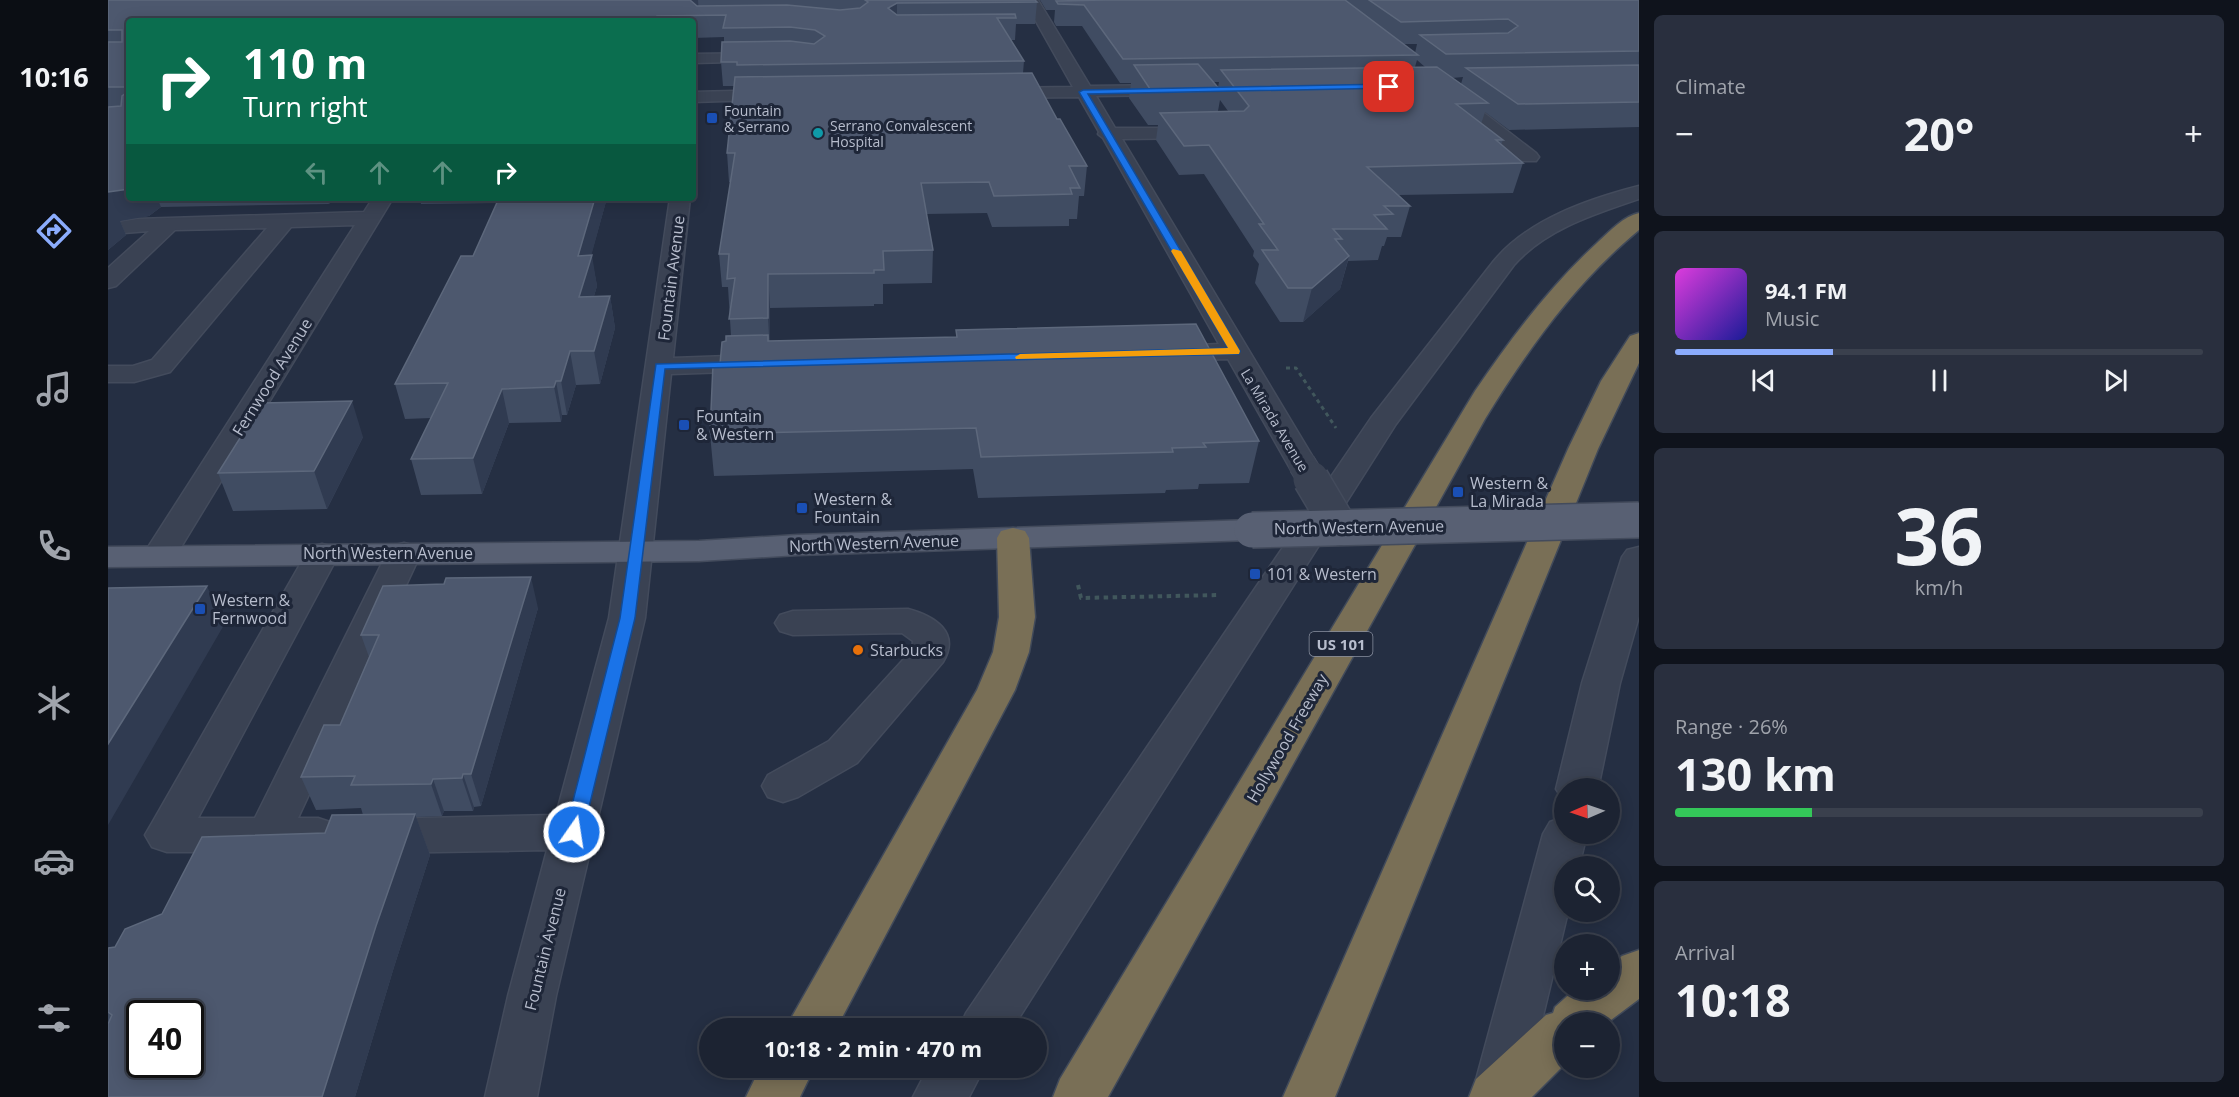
<!DOCTYPE html>
<html lang="en">
<head>
<meta charset="utf-8">
<style>
  :root { --surface:#1c2332; --page:#292f3e; --text:#f1f3f6; --muted:#a0a4ac; --line:#3a404d; --accent:#8bacfd }
  body { margin:0; font-family:"Open Sans",sans-serif; background:var(--page); color:var(--text); height:100vh; display:flex; flex-direction:column; font-size:22px; white-space:nowrap }
  * { box-sizing:border-box; margin:0 }
  p { font-size:20px; color:var(--muted) }
  .icon { flex:none; width:33px; height:33px; fill:none; stroke:currentColor; stroke-width:2; stroke-linecap:round; stroke-linejoin:round }
  .map { position:relative; flex:1; overflow:hidden }
  .sheet { display:flex; flex-direction:column; gap:15px; padding:15px; background:#0f131c; width:600px }
  .sheet>* { flex:none }
  .hud { position:absolute; left:18px; top:18px; width:570px; height:183px; border-radius:6px; box-shadow:0 3px 15px #0003,0 0 0 2px var(--line); background:#0b6e4f; color:#fff; overflow:hidden }
  .needle { width:39px; rotate:268deg }
  .controls { position:absolute; left:1446px; top:778px; display:grid; gap:12px }
  .controls a { display:grid; place-items:center; width:66px; height:66px; border-radius:50%; background:var(--surface); box-shadow:0 3px 15px #0003,0 0 0 2px var(--line); font-size:30px }
  .speed { position:absolute; left:18px; top:1000px; display:flex; gap:12px; font-size:30px; font-weight:700; text-align:center }
  .speed>* { display:grid; place-content:center; width:78px; height:78px; border-radius:50%; background:var(--surface); box-shadow:0 3px 15px #0003,0 0 0 2px var(--line); line-height:1 }
  .speed .limit { border:3px solid #111; border-radius:9px; background:#fff; color:#111 }
  .pin { position:absolute; display:grid; place-items:center; width:51px; height:51px; color:#fff; margin:-26px; border-radius:12px; box-shadow:0 3px 9px #0006 }
  .me { position:absolute; width:66px; margin:-33px; rotate:13deg; stroke-linejoin:round; filter:drop-shadow(0 0 4px #0008) }
  .turn { display:flex; align-items:center; gap:21px; height:126px; padding:0 18px; font-size:27px }
  .turn .icon { width:78px; height:78px; stroke-width:2.5 }
  .turn b { display:block; font-size:42px; line-height:51px }
  .lanes { display:flex; align-items:center; height:57px; padding:0 18px; background:#0003; justify-content:center; gap:30px; direction:ltr }
  .lanes .off { opacity:.35 }
  .big { font-size:45px; font-weight:700; line-height:1.1 }
  .sheet .widget { flex:1; display:flex; flex-direction:column; justify-content:center; gap:9px; min-width:0; padding:0 21px; border-radius:9px; background:var(--page) }
  .sheet .dial { align-items:center; gap:0 }
  .dial b { font-size:78px; line-height:1 }
  .song { display:flex; align-items:center; gap:18px }
  .cover { width:72px; height:72px; border-radius:9px; background:linear-gradient(135deg,hsl(300 70% 55%),hsl(240 70% 35%)) }
  .played { height:6px; border-radius:3px; background:linear-gradient(90deg,var(--accent) 30%,var(--line) 30%) }
  .keys { display:flex; justify-content:space-around; direction:ltr }
  .heat { display:flex; justify-content:space-between; align-items:center; font-size:33px; direction:ltr }
  .charge { height:9px; border-radius:4px; background:linear-gradient(90deg,#34c759 26%,var(--line) 0) }
  .trip { position:absolute; left:591px; top:1018px; width:348px; height:60px; border-radius:30px; background:var(--surface); box-shadow:0 3px 15px #0003,0 0 0 2px var(--line); font-weight:700; line-height:60px; text-align:center }
  main { display:flex; flex:1; min-height:0 }
  .tabs { display:flex; flex-direction:column; width:108px; justify-content:space-around; align-items:center; background:#0b0e14; color:var(--muted) }
  .tabs .icon { width:42px; height:42px }
  .tabs .selected { color:var(--accent) }
  .tabs b { font-size:27px; color:var(--text) }
  .map>svg:first-child { display:block }
</style>
</head>
<body>
<main>
<nav class="tabs">
<b>10:16</b>
<svg class="icon selected" aria-label="directions" viewBox="0 0 24 24"><path d="M12 3l9 9-9 9-9-9zM9 14v-3h6M13 9l2 2-2 2"/></svg>
<svg class="icon" aria-label="music" viewBox="0 0 24 24"><path d="M9 18V5l10-2v13"/><circle cx="6" cy="18" r="3"/><circle cx="16" cy="16" r="3"/></svg>
<svg class="icon" aria-label="phone" viewBox="0 0 24 24"><path d="M5 4h4l2 5-3 2q2 4 5 5l2-3 5 2v4C11 20 4 13 5 4z"/></svg>
<svg class="icon" aria-label="climate" viewBox="0 0 24 24"><path d="M12 3v18M4 7l16 10M4 17L20 7"/></svg>
<svg class="icon" aria-label="car" viewBox="0 0 24 24"><path d="M5 17H2v-5l4-1 3-4h7l3 4 3 1v5h-3M9 17h6M6 11h13"/><circle cx="7" cy="17" r="2"/><circle cx="17" cy="17" r="2"/></svg>
<svg class="icon" aria-label="filters" viewBox="0 0 24 24"><path d="M4 7h16M4 17h16"/><circle cx="9" cy="7" r="2"/><circle cx="15" cy="17" r="2"/></svg>
</nav>
<div class="map">
<svg width="1531" height="1097" viewBox="0 0 1531 1097">
  <rect width="100%" height="100%" fill="#252f43"/>
  <g fill="none" stroke-linecap="round" stroke-linejoin="round">
    <g stroke="#434b5c" stroke-width="3">
      <path id="minor" d="M 916,0 L 930,0 L 982,86 L 1067,85 L 1075,90 L 1067,95 L 988,96 L 1007,128 L 1094,128 L 1100,129 L 1103,133 L 1100,137 L 1094,138 L 1014,139 L 1209,464 L 1205,470 L 1194,473 L 1183,470 L 1120,359 L 1058,361 L 1049,359 L 1045,353 L 1049,347 L 1111,344 L 995,138 L 990,134 L 991,132 L 971,97 L 891,98 L 885,97 L 883,93 L 885,89 L 891,88 L 965,87 Z
        M 657,53 L 665,58 L 663,61 L 585,63 L 585,55 L 587,54 Z
        M 1339,88 L 1345,89 L 1428,153 L 1431,157 L 1428,161 L 1414,161 L 1333,97 L 1331,93 L 1333,89 Z
        M 671,90 L 677,91 L 679,95 L 677,99 L 585,102 L 585,92 Z
        M 1531,186 L 1531,199 C 1487,214 1438,229 1406,265 L 1288,424 L 904,1029 L 851,1029 L 858,1013 L 1263,418 L 1385,262 C 1419,220 1480,199 1531,186 Z
        M 265,198 L 285,198 L 64,562 L 52,565 L 40,562 L 35,555 L 247,225 L 183,227 L 62,372 L 26,382 L 0,382 L 0,366 L 25,366 L 44,360 L 159,228 L 67,230 L 8,286 L 0,288 L 0,268 L 41,231 L 16,233 L 0,239 L 0,224 L 29,219 L 256,212 Z
        M 562,198 L 582,198 L 565,358 L 649,355 L 658,357 L 662,363 L 658,369 L 649,371 L 563,374 L 537,618 L 448,996 L 429,1097 L 377,1097 L 400,996 L 439,850 L 271,853 L 256,848 L 249,836 L 256,824 L 271,819 L 448,815 L 501,618 Z
        M 296,543 L 308,546 L 313,553 L 190,818 L 210,818 L 225,823 L 232,835 L 225,847 L 210,852 L 59,852 L 44,847 L 37,835 L 44,823 L 202,547 L 214,544 L 226,547 L 231,554 L 90,818 L 147,818 L 279,553 L 284,546 Z
        M 1531,547 L 1531,616 L 1512,683 L 1490,789 L 1456,789 L 1456,801 L 1448,789 L 1474,683 L 1514,557 L 1519,550 Z
        M 800,609 C 826,616 853,632 835,662 L 749,763 L 690,797 L 675,802 L 660,797 L 654,786 L 660,775 L 721,741 L 804,650 L 805,641 L 794,633 L 685,635 L 672,631 L 667,623 L 672,615 L 685,611 Z
        M 1456,817 L 1456,834 L 1479,834 L 1471,867 L 1456,867 L 1456,912 L 1460,912 L 1417,1091 L 1415,1097 L 1367,1097 L 1365,1091 L 1435,834 L 1442,822 Z
        M 820,1068 L 876,1068 L 861,1097 L 805,1097 Z"/>
    </g>
    <g stroke="#434b5c" stroke-width="3">
      <path id="major" d="M 1144,520 L 1155,523 L 1160,530 L 1155,537 L 1144,540 L 690,555 L 591,561 L 0,567 L 0,547 L 591,541 L 690,535 Z"/>
    </g>
    <g stroke="#414a5a" stroke-width="3">
      <path id="highway" d="M 1531,213 L 1531,230 C 1467,283 1420,349 1377,419 L 1000,1097 L 945,1097 L 952,1079 L 1367,391 C 1404,337 1442,286 1490,242 C 1502,231 1516,216 1531,213 Z
        M 1531,333 L 1531,363 L 1490,449 L 1227,1097 L 1175,1097 L 1460,449 L 1493,381 L 1522,336 Z
        M 905,528 L 917,531 L 921,538 L 927,617 L 921,652 L 907,690 L 728,1029 L 677,1029 L 869,690 L 885,652 L 891,617 L 889,538 L 893,531 Z
        M 1531,950 L 1531,999 L 1499,1023 L 1456,1023 L 1456,1065 L 1424,1097 L 1361,1097 L 1368,1079 L 1438,1015 L 1445,1013 L 1447,1007 L 1466,990 L 1502,990 L 1502,965 L 1514,956 Z
        M 652,1068 L 706,1068 L 692,1097 L 638,1097 Z"/>
    </g>
    <path stroke="#41575c" stroke-width="3" stroke-dasharray="4 4" stroke-linecap="butt" d="M 1178,368 L 1188,368 L 1228,428"/>
    <path stroke="#41575c" stroke-width="4" stroke-dasharray="4.5 4.5" stroke-linecap="butt" d="M 970,585 L 973,598 L 1112,595"/>
    <use href="#minor" fill="#3a4253" fill-rule="evenodd"/>
    <use href="#major" fill="#586073" fill-rule="evenodd"/>
    <use href="#highway" fill="#796f56" fill-rule="evenodd"/>
    <g stroke="#434b5c" stroke-width="29" stroke-linecap="butt">
      <path id="minor-bridge-far1" d="M 1194,464 L 1204,480"/>
    </g>
    <g stroke="#434b5c" stroke-width="38" stroke-linecap="butt">
      <path id="minor-bridge" d="M 1203,479 L 1232,528"/>
    </g>
    <g stroke="#434b5c" stroke-width="38" stroke-linecap="butt">
      <path id="major-bridge" d="M 1144,530 L 1531,520"/>
    </g>
    <use href="#minor-bridge-far1" stroke="#3a4253" stroke-width="27"/>
    <use href="#minor-bridge" stroke="#3a4253" stroke-width="35"/>
    <use href="#major-bridge" stroke="#586073" stroke-width="35"/>
  </g>
  <path fill="#404c62" fill-rule="evenodd" d="M 0,0 L 927,0 L 929,2 L 927,24 L 908,24 L 907,40 L 903,40 L 916,61 L 915,73 L 949,119 L 979,166 L 976,196 L 971,196 L 969,219 L 961,219 L 961,226 L 884,227 L 879,213 L 818,214 L 825,250 L 824,283 L 775,284 L 775,304 L 766,304 L 766,306 L 662,308 L 662,341 L 848,337 L 848,330 L 1151,441 L 1141,483 L 1091,484 L 1090,489 L 1058,490 L 1057,493 L 870,498 L 865,469 L 606,476 L 602,434 L 612,364 L 618,341 L 623,336 L 620,287 L 614,287 L 611,254 L 623,182 L 621,182 L 619,153 L 626,86 L 615,86 L 613,62 L 616,42 L 616,37 L 585,38 L 585,21 L 21,21 L 21,198 L 227,198 L 221,204 L 53,207 L 41,216 L 12,221 L 18,235 L 0,250 Z
    M 932,0 L 1531,0 L 1531,127 L 1401,130 L 1377,112 L 1373,124 L 1395,140 L 1393,145 L 1415,163 L 1405,193 L 1291,195 L 1302,206 L 1293,237 L 1279,237 L 1276,246 L 1274,246 L 1270,260 L 1240,261 L 1232,289 L 1195,322 L 1172,322 L 1147,283 L 1151,264 L 1145,256 L 1146,251 L 1096,174 L 1071,175 L 1048,140 L 1050,125 L 1040,125 L 1021,98 L 1023,83 L 1012,83 L 974,26 L 948,26 L 946,22 L 947,10 L 938,10 ZM 1296,44 L 1309,44 L 1307,53 ZM 1309,60 L 1317,67 L 1307,67 ZM 1355,77 L 1353,84 L 1344,78 ZM 1105,82 L 1111,82 L 1110,87 ZM 1112,100 L 1120,111 L 1110,111 Z
    M 312,198 L 505,198 L 499,198 L 483,255 L 489,286 L 486,296 L 502,296 L 507,328 L 492,384 L 468,385 L 459,415 L 454,415 L 453,422 L 401,423 L 374,494 L 313,495 L 303,459 L 323,418 L 297,419 L 287,384 L 365,256 L 389,203 L 313,204 Z
    M 255,437 L 219,509 L 125,511 L 110,473 Z
    M 430,608 L 373,806 L 366,807 L 365,811 L 336,811 L 334,816 L 308,817 L 322,855 L 286,967 L 247,1097 L 0,1097 L 0,948 L 7,947 L 54,914 L 255,815 L 253,808 L 208,810 L 193,777 L 232,725 L 261,657 L 253,635 Z"/>
  <path fill="#303b51" d="M 580,0 L 590,0 L 591,15 Z
    M 789,3 L 789,25 L 780,8 Z
    M 21,189 L 21,198 L 49,198 L 53,207 L 41,216 L 12,221 L 18,235 L 0,250 L 0,192 Z
    M 219,198 L 227,198 L 221,204 Z
    M 487,198 L 499,198 L 478,275 L 484,255 L 489,286 L 476,329 L 471,297 L 470,256 Z
    M 1241,256 L 1232,289 L 1195,322 L 1204,288 Z
    M 660,274 L 662,308 L 662,353 L 660,318 Z
    M 502,296 L 507,328 L 492,384 L 486,351 Z
    M 462,351 L 468,385 L 459,415 L 453,381 Z
    M 448,381 L 454,415 L 453,422 L 446,387 Z
    M 394,389 L 401,423 L 374,494 L 365,458 Z
    M 244,401 L 255,437 L 219,509 L 206,471 Z
    M 423,577 L 430,608 L 373,806 L 363,774 Z
    M 99,586 L 116,625 L 0,825 L 0,744 Z
    M 355,774 L 366,807 L 365,811 L 354,778 Z
    M 325,779 L 336,811 L 334,816 L 323,784 Z
    M 307,814 L 322,855 L 286,967 L 247,1097 L 214,1097 L 268,926 Z"/>
  <path fill="#4d586e" stroke="#5d687c" stroke-width="1.5" fill-rule="evenodd" d="M 0,0 L 582,0 L 589,6 L 679,5 L 732,10 L 752,8 L 760,2 L 757,0 L 927,0 L 929,2 L 789,3 L 780,8 L 789,15 L 907,14 L 908,18 L 889,18 L 916,61 L 629,65 L 629,62 L 613,62 L 614,42 L 682,41 L 706,44 L 717,36 L 707,30 L 682,27 L 615,28 L 618,15 L 549,16 L 548,21 L 21,21 L 21,87 L 0,87 L 0,42 L 14,42 L 14,30 L 0,30 Z
    M 998,0 L 1237,0 L 1310,55 L 1015,59 L 976,5 L 950,4 L 948,1 Z
    M 1261,0 L 1531,0 L 1531,51 L 1338,54 L 1312,35 L 1400,33 L 1410,26 L 1400,19 L 1293,22 Z
    M 1090,64 L 1113,91 L 1044,92 L 1026,65 Z
    M 1531,65 L 1531,102 L 1410,104 L 1358,68 Z
    M 1329,67 L 1380,103 L 1348,104 L 1395,140 L 1388,140 L 1415,163 L 1259,167 L 1302,206 L 1276,206 L 1285,214 L 1266,215 L 1279,229 L 1225,229 L 1234,239 L 1227,239 L 1241,256 L 1204,288 L 1180,288 L 1154,250 L 1170,250 L 1151,224 L 1156,224 L 1101,145 L 1076,146 L 1052,113 L 1136,111 L 1141,106 L 1113,70 Z
    M 924,73 L 949,119 L 952,119 L 979,166 L 961,166 L 972,188 L 962,188 L 964,194 L 886,196 L 881,182 L 813,183 L 825,250 L 775,251 L 776,270 L 766,270 L 766,273 L 660,274 L 660,318 L 621,319 L 627,278 L 619,279 L 621,254 L 611,254 L 627,153 L 619,153 L 627,77 Z
    M 21,91 L 21,189 L 0,192 L 0,107 L 13,106 L 14,96 Z
    M 391,198 L 487,198 L 470,256 L 484,255 L 471,297 L 502,296 L 486,351 L 462,351 L 453,381 L 448,381 L 446,387 L 394,389 L 365,458 L 303,459 L 340,383 L 287,384 L 353,256 L 365,256 Z
    M 1088,324 L 1151,441 L 1095,443 L 1098,447 L 1064,448 L 1065,452 L 873,457 L 868,428 L 602,434 L 605,364 L 612,364 L 614,342 L 618,341 L 618,336 L 660,335 L 660,341 L 849,337 L 848,330 Z
    M 244,401 L 206,471 L 110,473 L 154,403 Z
    M 423,577 L 363,774 L 355,774 L 354,778 L 325,779 L 323,784 L 243,785 L 247,776 L 193,777 L 216,725 L 232,725 L 271,635 L 253,635 L 275,586 L 336,584 L 338,578 Z
    M 99,586 L 0,744 L 0,588 Z
    M 307,814 L 268,926 L 214,1097 L 0,1097 L 0,1024 L 4,1015 L 0,1012 L 0,948 L 7,947 L 17,929 L 54,914 L 94,837 L 217,833 L 224,815 ZM 32,1014 L 82,1014 L 82,1065 L 32,1065 Z"/>
  <path fill="#1a73e8" stroke="#114b97" stroke-width="1.5" d="M 1281,84 L 1284,88 L 980,94 L 1132,351 L 1131,354 L 557,369 L 527,618 L 475,832 L 472,837 L 466,839 L 460,837 L 457,832 L 512,618 L 548,364 L 1120,348 L 971,92 L 975,90 Z"/>
  <path fill="#f59e0b" d="M 1065,249 L 1073,251 L 1132,351 L 1131,354 L 908,359 L 907,357 L 912,354 L 1120,348 L 1063,251 Z"/>
  <g fill="#1a4fb4" stroke="#1e2638" stroke-width="2">
    <rect x="598" y="112" width="12" height="12" rx="3"/>
    <rect x="570" y="419" width="12" height="12" rx="3"/>
    <rect x="1344" y="486" width="12" height="12" rx="3"/>
    <rect x="688" y="502" width="12" height="12" rx="3"/>
    <rect x="1141" y="568" width="12" height="12" rx="3"/>
    <rect x="86" y="603" width="12" height="12" rx="3"/>
  </g>
  <circle fill="#0f9aa8" stroke="#1e2638" stroke-width="2" cx="710" cy="133" r="6"/>
  <circle fill="#e8710a" stroke="#1e2638" stroke-width="2" cx="750" cy="650" r="6"/>
  <g text-anchor="middle" dominant-baseline="central" stroke-width="6" stroke-linejoin="round" paint-order="stroke">
    <g font-size="14" fill="#b7bdcd" stroke="#1e2638" text-anchor="start">
      <text x="616" y="110">Fountain<tspan x="616" dy="16">&amp; Serrano</tspan></text>
      <text x="722" y="125">Serrano Convalescent<tspan x="722" dy="16">Hospital</tspan></text>
    </g>
    <g font-size="14" fill="#b7bdcd" stroke="#1e2638">
      <text transform="translate(1167 420) rotate(59)">La Mirada Avenue</text>
    </g>
    <rect fill="#1e2638" stroke="#8990a0" stroke-width="1.5" x="1201.5" y="632" width="63" height="24" rx="4.5"/>
    <g font-size="15" font-weight="bold" fill="#b7bdcd">
      <text x="1233" y="644">US 101</text>
    </g>
    <g font-size="16" fill="#b7bdcd" stroke="#1e2638">
      <text transform="translate(563 278) rotate(-83)">Fountain Avenue</text>
      <text transform="translate(164 377) rotate(-58)">Fernwood Avenue</text>
      <text transform="translate(1251 527) rotate(-1)">North Western Avenue</text>
      <text transform="translate(766 543) rotate(-2)">North Western Avenue</text>
      <text x="280" y="553">North Western Avenue</text>
      <text transform="translate(1179 738) rotate(-60)">Hollywood Freeway</text>
      <text transform="translate(437 949) rotate(-76)">Fountain Avenue</text>
    </g>
    <g font-size="16" fill="#b7bdcd" stroke="#1e2638" text-anchor="start">
      <text x="588" y="416">Fountain<tspan x="588" dy="18">&amp; Western</tspan></text>
      <text x="1362" y="483">Western &amp;<tspan x="1362" dy="18">La Mirada</tspan></text>
      <text x="706" y="499">Western &amp;<tspan x="706" dy="18">Fountain</tspan></text>
      <text x="1159" y="574">101 &amp; Western</text>
      <text x="104" y="600">Western &amp;<tspan x="104" dy="18">Fernwood</tspan></text>
      <text x="762" y="650">Starbucks</text>
    </g>
  </g>
</svg>
<div class="controls">
<a><svg class="needle" viewBox="-14 -14 28 28"><path d="M0-13l5 13h-10z" fill="#e53935"/><path d="M0 13l5-13h-10z" fill="#a0a4ac"/></svg></a>
<a><svg class="icon" aria-label="search" viewBox="0 0 24 24"><circle cx="10" cy="10" r="6"/><path d="M15 15l6 6"/></svg></a>
<a>+</a>
<a>−</a>
</div>
<div class="speed"><div class="limit">40</div></div>
<div class="pin" style="left:1281px;top:87px;background:#d93025"><svg class="icon" aria-label="arrive" viewBox="0 0 24 24"><path d="M6 21V4h12l-3 4 3 4H6"/></svg></div>
<svg class="me" style="left:466px;top:832px" viewBox="-20 -20 40 40"><circle r="17" fill="#1a73e8" stroke="#fff" stroke-width="3"/><path d="M0-11L8 9 0 5-8 9z" fill="#fff"/></svg>
<div class="trip">10:18 · 2 min · 470 m</div>
<div class="hud">
<div class="turn"><svg class="icon" aria-label="right" viewBox="0 0 24 24"><path d="M7 20v-9h11M14 6l5 5-5 5"/></svg><div><b>110 m</b>Turn right</div></div>
<div class="lanes"><svg class="icon off" aria-label="left" viewBox="0 0 24 24"><path d="M17 20v-9H6M10 6l-5 5 5 5"/></svg><svg class="icon off" aria-label="ahead" viewBox="0 0 24 24"><path d="M12 20V5M6 11l6-6 6 6"/></svg><svg class="icon off" aria-label="ahead" viewBox="0 0 24 24"><path d="M12 20V5M6 11l6-6 6 6"/></svg><svg class="icon" aria-label="right" viewBox="0 0 24 24"><path d="M7 20v-9h11M14 6l5 5-5 5"/></svg></div>
</div>
</div>
<section class="sheet">
<div class="widget"><p>Climate</p>
<div class="heat"><a>−</a><b class="big">20°</b><a>+</a></div>
</div>
<div class="widget">
<div class="song"><i class="cover"></i><div><b>94.1 FM</b><p>Music</p></div></div>
<div class="played"></div>
<div class="keys"><svg class="icon" aria-label="previous" viewBox="0 0 24 24"><path d="M18 5L8 12l10 7zM5 5v14"/></svg><svg class="icon" aria-label="pause" viewBox="0 0 24 24"><path d="M8 5v14M16 5v14"/></svg><svg class="icon" aria-label="next" viewBox="0 0 24 24"><path d="M6 5l10 7-10 7zM19 5v14"/></svg></div>
</div>
<div class="widget dial"><b>36</b><p>km/h</p></div>
<div class="widget"><p>Range · 26%</p><b class="big">130 km</b><div class="charge"></div></div>
<div class="widget"><p>Arrival</p><b class="big">10:18</b></div>
</section>
</main>
</body>
</html>
